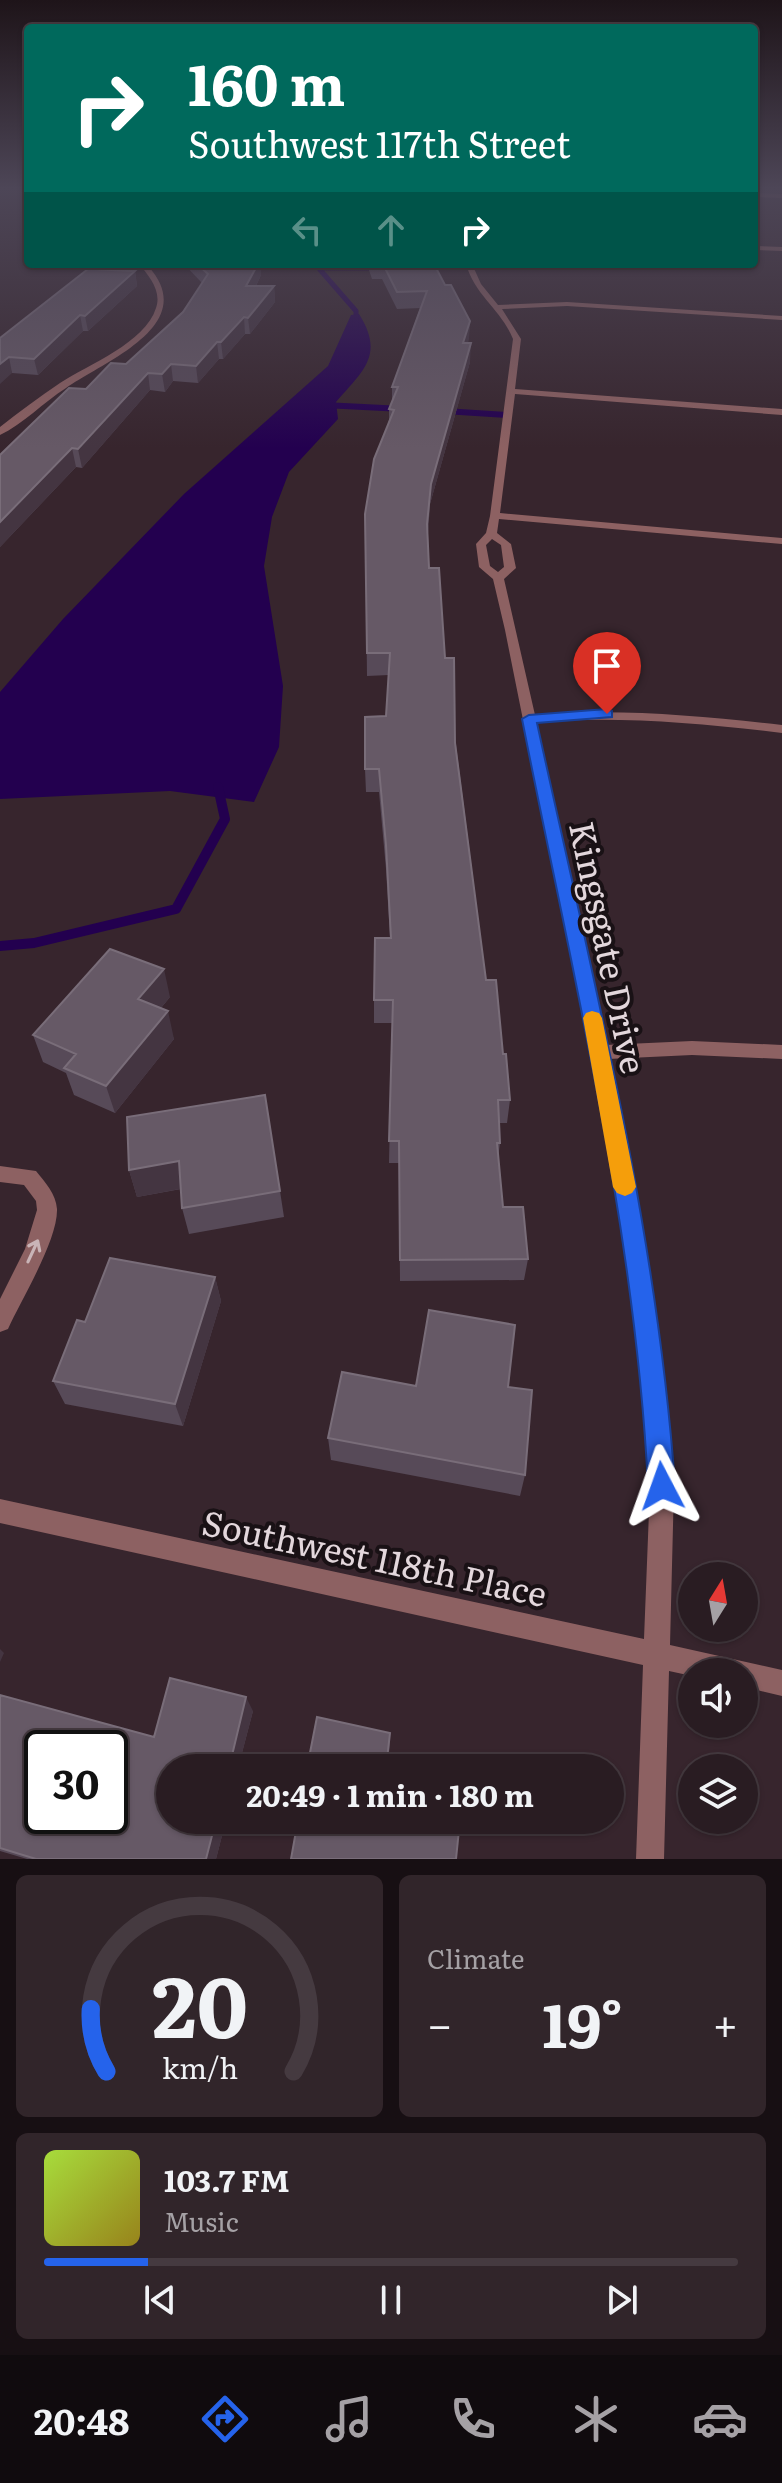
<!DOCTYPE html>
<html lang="en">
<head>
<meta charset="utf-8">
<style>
  :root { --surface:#291c22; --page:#31252a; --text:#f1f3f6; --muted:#a5a1a5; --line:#453a40; --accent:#2563eb }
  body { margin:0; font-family:Literata,serif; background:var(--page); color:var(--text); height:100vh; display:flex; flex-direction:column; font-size:30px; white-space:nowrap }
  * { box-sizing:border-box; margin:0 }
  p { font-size:26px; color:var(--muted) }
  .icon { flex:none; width:44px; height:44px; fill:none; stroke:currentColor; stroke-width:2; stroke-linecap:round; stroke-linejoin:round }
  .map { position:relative; height:1859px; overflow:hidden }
  .side { display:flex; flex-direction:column; gap:16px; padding:16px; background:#170f13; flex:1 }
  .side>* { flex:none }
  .hud { position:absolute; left:24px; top:24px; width:734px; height:244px; border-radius:8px; box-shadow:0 2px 6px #0004,0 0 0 2px var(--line); background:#00695c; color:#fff; overflow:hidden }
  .needle { width:52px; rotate:11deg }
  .controls { position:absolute; left:678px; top:1562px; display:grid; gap:16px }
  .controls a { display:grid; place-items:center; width:80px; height:80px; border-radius:50%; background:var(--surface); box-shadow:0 2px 6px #0004,0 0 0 2px var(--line); font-size:40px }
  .speed { position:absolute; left:24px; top:1730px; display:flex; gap:16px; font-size:40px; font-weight:700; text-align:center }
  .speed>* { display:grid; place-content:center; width:104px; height:104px; border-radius:50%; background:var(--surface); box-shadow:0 2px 6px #0004,0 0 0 2px var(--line); line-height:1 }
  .speed .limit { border:4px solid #111; border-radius:12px; background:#fff; color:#111 }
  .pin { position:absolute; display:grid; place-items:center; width:68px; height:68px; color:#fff; margin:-82px -34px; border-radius:50% 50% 50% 0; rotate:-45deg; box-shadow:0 0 8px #0007 }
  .pin .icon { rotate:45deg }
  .me { position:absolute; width:88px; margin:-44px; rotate:356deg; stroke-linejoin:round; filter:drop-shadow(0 0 6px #0008) }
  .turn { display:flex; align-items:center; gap:28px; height:168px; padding:0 32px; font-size:36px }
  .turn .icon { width:104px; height:104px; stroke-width:2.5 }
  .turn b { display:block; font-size:56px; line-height:68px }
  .lanes { display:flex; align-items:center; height:76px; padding:0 32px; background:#0003; justify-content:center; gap:40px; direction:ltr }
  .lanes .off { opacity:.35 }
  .big { font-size:60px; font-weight:700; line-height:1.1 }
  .side .card { flex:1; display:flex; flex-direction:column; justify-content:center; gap:12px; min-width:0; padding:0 28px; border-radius:12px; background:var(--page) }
  .side .dial { align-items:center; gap:0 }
  .dial svg { height:208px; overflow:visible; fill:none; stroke:var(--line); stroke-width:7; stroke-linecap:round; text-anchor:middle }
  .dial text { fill:var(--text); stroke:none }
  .song { display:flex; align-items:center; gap:24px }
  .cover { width:96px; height:96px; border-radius:12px; background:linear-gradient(135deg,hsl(80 70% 55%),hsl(50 70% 35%)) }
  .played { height:8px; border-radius:4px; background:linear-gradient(90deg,var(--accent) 15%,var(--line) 15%) }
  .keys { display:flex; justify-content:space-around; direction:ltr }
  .heat { display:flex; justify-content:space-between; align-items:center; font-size:44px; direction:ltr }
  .side .tiles { flex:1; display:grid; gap:16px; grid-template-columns:1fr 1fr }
  .card:last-child { grid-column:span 2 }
  .trip { position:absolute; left:156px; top:1754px; width:468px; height:80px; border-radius:40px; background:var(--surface); box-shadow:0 2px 6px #0004,0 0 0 2px var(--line); font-weight:700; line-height:80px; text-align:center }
  .tab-bar { display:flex; height:128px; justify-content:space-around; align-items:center; background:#100b0e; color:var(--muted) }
  .tab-bar .icon { width:56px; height:56px }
  .tab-bar .current { color:var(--accent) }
  .tab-bar b { font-size:36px; color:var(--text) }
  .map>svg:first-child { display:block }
</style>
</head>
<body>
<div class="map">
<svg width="782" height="1859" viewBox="0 0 782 1859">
  <rect width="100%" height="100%" fill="#37252d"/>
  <path fill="#23004f" d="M 359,314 C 385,355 363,371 336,402 L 338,419 L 289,472 L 272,517 L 264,566 L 283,686 L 279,747 L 254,802 L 170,791 L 0,799 L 0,692 L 63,619 L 184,494 L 328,366 L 351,315 Z"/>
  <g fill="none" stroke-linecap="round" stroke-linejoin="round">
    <path stroke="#23004f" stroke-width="5" d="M 315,264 L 356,311 L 356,319
      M 421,267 L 456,267
      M 321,268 L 384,268"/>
    <path stroke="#23004f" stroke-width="6" d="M 355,328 L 356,317
      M 324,405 L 403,409
      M 444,411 L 507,415"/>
    <path stroke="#23004f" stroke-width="10" d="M 0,946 L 34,943 L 176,909 L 225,819 L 218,787"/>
    <path fill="#8d6162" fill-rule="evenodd" d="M 754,193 L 782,194 L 782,198 L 754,197 Z
      M 754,246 L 782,247 L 782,251 L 754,250 Z
      M 139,264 L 149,267 C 200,325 105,361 66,388 C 44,402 23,424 0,435 L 0,427 C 19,412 39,397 60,383 C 89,364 145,343 156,308 C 162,291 149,276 139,264 Z
      M 466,264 L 472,264 L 481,284 L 498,305 L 567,302 L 782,316 L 782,320 L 567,306 L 502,309 L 521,339 L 515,389 L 782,409 L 782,415 L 515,394 L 500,513 L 782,538 L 782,544 L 499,519 L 497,533 L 511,544 L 516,568 L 504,579 L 535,715 C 618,708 700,716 782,725 L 782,733 C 700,723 619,716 537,722 L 605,1045 L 692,1041 L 782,1045 L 782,1059 L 692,1055 L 608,1059 L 627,1149 L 667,1394 L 674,1486 L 670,1645 L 782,1670 L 782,1696 L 744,1687 L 744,1672 L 692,1672 L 692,1676 L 669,1671 L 664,1859 L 636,1859 L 643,1665 L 0,1523 L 0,1499 L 644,1639 L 650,1486 L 645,1394 L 609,1149 L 505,630 L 493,579 L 479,567 L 476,544 L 486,533 L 490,516 L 513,339 C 501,309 475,296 466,264 ZM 492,539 L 501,545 L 504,567 L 498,572 L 490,566 L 486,545 Z
      M 0,1166 L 36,1171 C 45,1182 56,1194 57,1209 C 58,1240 21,1300 8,1329 L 0,1332 L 0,1299 L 25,1249 L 37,1210 L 36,1201 L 24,1185 L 0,1182 Z"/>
  </g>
  <path fill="#574a58" d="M 184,264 L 261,264 L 261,275 L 256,286 L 274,286 L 275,302 L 250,334 L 245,334 L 223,359 L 219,359 L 198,383 L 173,381 L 165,392 L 150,390 L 82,468 L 76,467 L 0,547 L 0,455 L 86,389 L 126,364 L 183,312 L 202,283 Z
    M 367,264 L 434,264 L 445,285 L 470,321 L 468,343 L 470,362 L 430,504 L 428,534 L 429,568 L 445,658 L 486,980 L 503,1054 L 510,1100 L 507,1123 L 499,1123 L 500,1143 L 498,1158 L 503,1207 L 528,1259 L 524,1280 L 400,1281 L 399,1163 L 389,1163 L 392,1023 L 374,1023 L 374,1000 L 390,938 L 386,869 L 379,792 L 366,792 L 365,769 L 386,716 L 389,675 L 367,676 L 365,514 L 389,420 L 389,409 L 392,403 L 392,387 L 420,308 L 397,309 L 382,279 L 372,279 Z
    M 135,271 L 137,286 L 88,331 L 83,331 L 38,375 L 12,373 L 0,338 Z
    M 170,997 L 161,1008 L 174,1039 L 115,1113 L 74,1095 L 66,1073 L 43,1062 L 33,1035 Z
    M 129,1170 L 280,1191 L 284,1217 L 189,1234 L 182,1208 L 181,1189 L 137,1197 Z
    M 215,1277 L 221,1301 L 183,1426 L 65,1404 L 53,1381 L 85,1322 Z
    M 416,1386 L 508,1387 L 525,1475 L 520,1496 L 331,1460 L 328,1438 Z
    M 0,1695 L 154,1737 L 253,1711 L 238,1768 L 170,1768 L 170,1820 L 226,1820 L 216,1859 L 27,1859 L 0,1851 Z"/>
  <path fill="#443541" d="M 258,264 L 261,264 L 261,275 L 248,302 L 246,286 Z
    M 135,271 L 137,286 L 88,331 L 85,316 Z
    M 274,286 L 275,302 L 250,334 L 248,318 Z
    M 80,315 L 83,331 L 38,375 L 34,359 Z
    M 244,317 L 245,334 L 223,359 L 221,342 Z
    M 470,321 L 469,339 L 462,361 L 463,343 Z
    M 217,342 L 219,359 L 198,383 L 196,366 Z
    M 471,343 L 470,362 L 430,504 L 427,546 L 431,484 Z
    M 9,357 L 12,373 L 0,384 L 0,364 Z
    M 171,364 L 173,381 L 165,392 L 162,374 Z
    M 148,373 L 150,390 L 82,468 L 78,449 Z
    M 72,448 L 76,467 L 0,547 L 0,522 Z
    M 164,969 L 170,997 L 145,1027 L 138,999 Z
    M 168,1011 L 174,1039 L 115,1113 L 106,1086 Z
    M 179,1161 L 185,1188 L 137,1197 L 129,1170 Z
    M 215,1277 L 221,1301 L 183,1426 L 175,1404 Z
    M 0,1649 L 4,1653 L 0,1662 Z
    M 246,1697 L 253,1711 L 238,1768 L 229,1768 Z
    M 390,1733 L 390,1746 L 387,1768 L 386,1768 Z
    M 216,1820 L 226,1820 L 216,1859 L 206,1859 Z"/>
  <path fill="#665966" stroke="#796d79" stroke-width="2" fill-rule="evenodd" d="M 197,264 L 258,264 L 246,286 L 274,286 L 248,318 L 244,317 L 221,342 L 217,342 L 196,366 L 171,364 L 162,374 L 148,373 L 78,449 L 72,448 L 0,522 L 0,455 L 69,388 L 86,389 L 111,363 L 126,364 L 183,312 L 208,274 Z
    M 383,264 L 434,264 L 445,285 L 451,285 L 470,321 L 463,343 L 471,343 L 431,484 L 427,524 L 429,568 L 439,568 L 445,658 L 454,658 L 455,743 L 486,980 L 496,980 L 503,1054 L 506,1054 L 510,1100 L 498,1100 L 500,1143 L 497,1143 L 503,1207 L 523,1207 L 528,1259 L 400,1260 L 399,1141 L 389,1141 L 393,1000 L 374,1000 L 375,938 L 391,938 L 386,845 L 379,769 L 365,769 L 365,717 L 386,716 L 390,653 L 367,653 L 365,514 L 374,459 L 394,410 L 389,409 L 398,387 L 392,387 L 427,291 L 397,292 Z
    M 88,269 L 135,271 L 85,316 L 80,315 L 34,359 L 9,357 L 0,364 L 0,338 Z
    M 110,949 L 164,969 L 138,999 L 168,1011 L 106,1086 L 64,1068 L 76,1054 L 33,1035 Z
    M 265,1095 L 280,1191 L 182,1208 L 179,1161 L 129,1170 L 127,1117 Z
    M 110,1258 L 215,1277 L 175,1404 L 53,1381 L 77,1320 L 85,1322 Z
    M 429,1310 L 515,1325 L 508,1387 L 532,1390 L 525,1475 L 328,1438 L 342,1372 L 416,1386 Z
    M 170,1678 L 246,1697 L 229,1768 L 170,1768 L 170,1820 L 216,1820 L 206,1859 L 36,1859 L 0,1848 L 0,1695 L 154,1737 ZM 42,1748 L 110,1748 L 110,1816 L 42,1816 Z
    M 317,1717 L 390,1733 L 386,1768 L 307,1768 Z
    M 298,1820 L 460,1820 L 456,1859 L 291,1859 Z"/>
  <defs><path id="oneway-shaft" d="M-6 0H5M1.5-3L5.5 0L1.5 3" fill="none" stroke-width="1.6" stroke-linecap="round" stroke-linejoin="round" transform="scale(2)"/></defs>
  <use stroke="#c9b4b7" href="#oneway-shaft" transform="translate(33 1251) rotate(-65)"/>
  <linearGradient id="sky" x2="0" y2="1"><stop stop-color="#1e1419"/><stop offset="0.42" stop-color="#4d4657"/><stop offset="1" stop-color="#4d4657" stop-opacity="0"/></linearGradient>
  <rect width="782" height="448" fill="url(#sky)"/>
  <path fill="#2563eb" stroke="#184099" stroke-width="2" d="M 607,709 L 612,711 L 612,717 L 537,723 C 592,975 657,1228 675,1486 L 671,1495 L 662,1499 L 652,1495 L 648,1486 C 635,1227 572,973 522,719 L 529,715 Z"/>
  <path fill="#f59e0b" d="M 592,1011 L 599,1013 L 602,1018 L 636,1187 L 632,1193 L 625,1196 L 617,1193 L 613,1187 L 583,1018 L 586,1013 Z"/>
  <g text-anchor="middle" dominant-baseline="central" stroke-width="8" stroke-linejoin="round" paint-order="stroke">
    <g font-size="34" fill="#e3d7dc" stroke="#191115">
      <text transform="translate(610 947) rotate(78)">Kingsgate Drive</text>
      <text transform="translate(375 1556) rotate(12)">Southwest 118th Place</text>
    </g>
  </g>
</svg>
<div class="controls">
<a><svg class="needle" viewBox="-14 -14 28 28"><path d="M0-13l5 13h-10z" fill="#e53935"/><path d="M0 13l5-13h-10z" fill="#a5a1a5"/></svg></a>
<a><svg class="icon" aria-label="sound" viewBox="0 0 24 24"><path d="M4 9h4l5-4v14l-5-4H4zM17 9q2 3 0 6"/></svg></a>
<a><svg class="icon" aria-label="layers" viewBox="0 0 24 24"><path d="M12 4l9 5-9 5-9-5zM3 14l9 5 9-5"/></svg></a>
</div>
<div class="speed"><div class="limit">30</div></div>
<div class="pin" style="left:607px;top:714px;background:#d93025"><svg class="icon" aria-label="arrive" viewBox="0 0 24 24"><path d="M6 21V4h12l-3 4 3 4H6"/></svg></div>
<svg class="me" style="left:662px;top:1486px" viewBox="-20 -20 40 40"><path d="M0-17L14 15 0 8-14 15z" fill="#2563eb" stroke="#fff" stroke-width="4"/></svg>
<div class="trip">20:49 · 1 min · 180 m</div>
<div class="hud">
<div class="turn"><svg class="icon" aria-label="right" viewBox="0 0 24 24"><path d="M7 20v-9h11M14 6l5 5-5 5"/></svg><div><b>160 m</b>Southwest 117th Street</div></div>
<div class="lanes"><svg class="icon off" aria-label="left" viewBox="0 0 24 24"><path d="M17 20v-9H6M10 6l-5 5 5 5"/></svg><svg class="icon off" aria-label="ahead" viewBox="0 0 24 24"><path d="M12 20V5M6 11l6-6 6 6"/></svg><svg class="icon" aria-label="right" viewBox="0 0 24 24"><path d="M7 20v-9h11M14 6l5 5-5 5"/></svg></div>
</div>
</div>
<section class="side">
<div class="tiles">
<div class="card dial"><svg viewBox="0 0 100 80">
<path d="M14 69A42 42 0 1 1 86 69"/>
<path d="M14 69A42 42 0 0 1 8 45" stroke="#2563eb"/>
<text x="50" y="56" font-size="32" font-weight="700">20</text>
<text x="50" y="72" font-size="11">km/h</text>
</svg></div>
<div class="card"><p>Climate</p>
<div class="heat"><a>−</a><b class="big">19°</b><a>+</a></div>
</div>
<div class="card">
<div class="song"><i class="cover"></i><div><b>103.7 FM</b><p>Music</p></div></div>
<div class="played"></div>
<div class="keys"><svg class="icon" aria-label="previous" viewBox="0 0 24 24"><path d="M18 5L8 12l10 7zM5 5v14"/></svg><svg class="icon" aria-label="pause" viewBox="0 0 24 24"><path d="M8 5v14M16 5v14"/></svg><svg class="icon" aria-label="next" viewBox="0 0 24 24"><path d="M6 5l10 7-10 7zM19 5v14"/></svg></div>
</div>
</div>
</section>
<nav class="tab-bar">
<b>20:48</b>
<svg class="icon current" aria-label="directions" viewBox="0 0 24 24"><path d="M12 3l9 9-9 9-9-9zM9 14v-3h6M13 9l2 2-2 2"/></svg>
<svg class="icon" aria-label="music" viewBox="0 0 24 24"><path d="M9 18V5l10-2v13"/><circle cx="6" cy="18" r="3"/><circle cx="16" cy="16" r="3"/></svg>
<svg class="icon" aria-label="phone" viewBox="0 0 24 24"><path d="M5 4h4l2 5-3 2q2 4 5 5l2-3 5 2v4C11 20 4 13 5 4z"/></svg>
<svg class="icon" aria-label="climate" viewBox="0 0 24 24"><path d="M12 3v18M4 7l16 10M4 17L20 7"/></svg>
<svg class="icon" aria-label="car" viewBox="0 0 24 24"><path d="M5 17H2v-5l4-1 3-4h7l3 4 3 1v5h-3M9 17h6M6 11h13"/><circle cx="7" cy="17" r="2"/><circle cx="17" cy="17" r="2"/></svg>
</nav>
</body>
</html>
